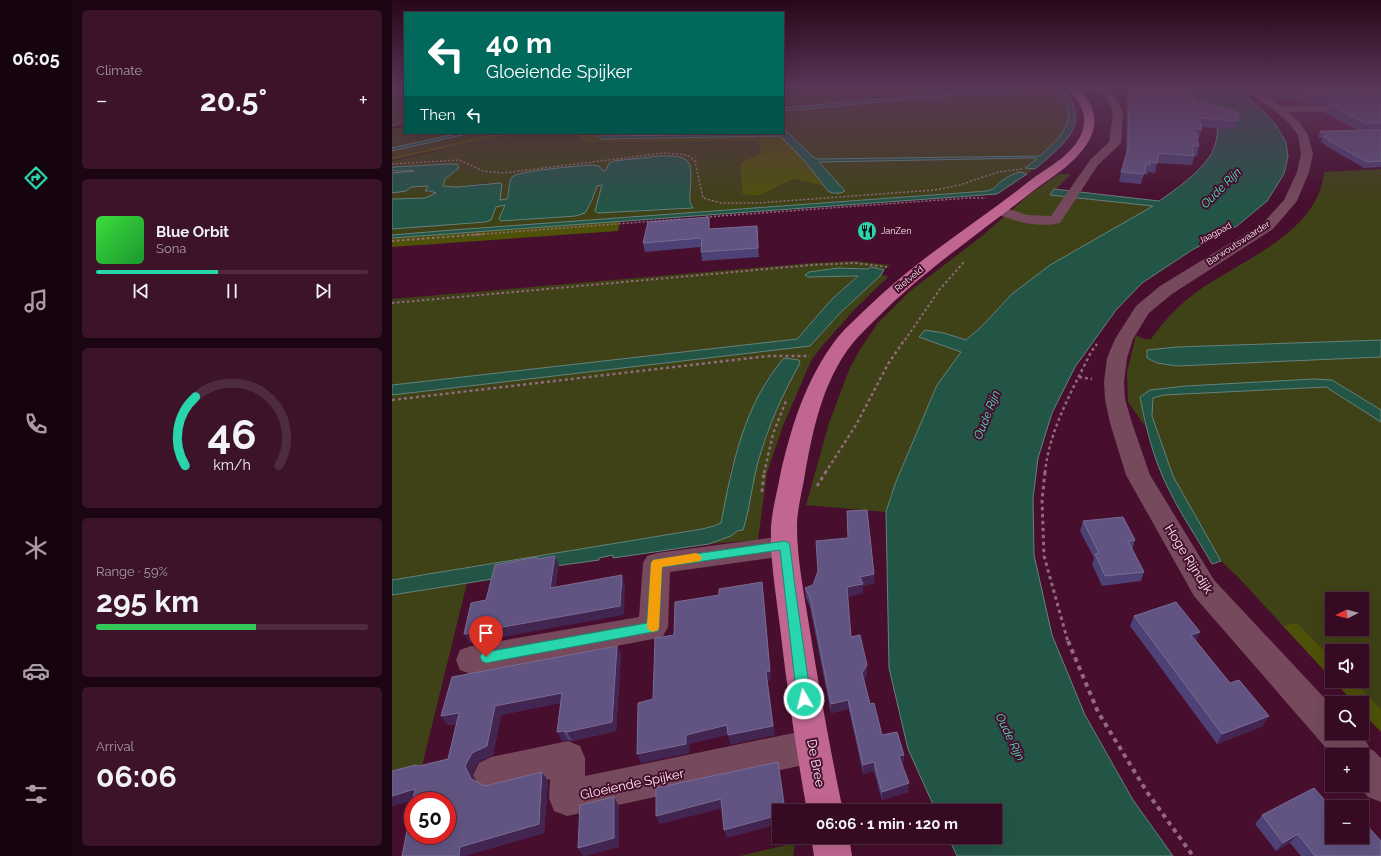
<!DOCTYPE html>
<html lang="en">
<head>
<meta charset="utf-8">
<style>
  :root { --surface:#350a22; --page:#3d132a; --text:#f1f3f6; --muted:#aa9aa5; --line:#4f2b40; --accent:#28d5ad }
  body { margin:0; font-family:Raleway,sans-serif; background:var(--page); color:var(--text); height:100vh; display:flex; flex-direction:column; font-size:15px; white-space:nowrap }
  * { box-sizing:border-box; margin:0 }
  p { font-size:13px; color:var(--muted) }
  .icon { flex:none; width:22px; height:22px; fill:none; stroke:currentColor; stroke-width:2; stroke-linecap:round; stroke-linejoin:round }
  .map { position:relative; flex:1; overflow:hidden }
  .panel { display:flex; flex-direction:column; gap:10px; padding:10px; background:#1d0613; width:320px }
  .panel>* { flex:none }
  .top-card { position:absolute; left:12px; top:12px; width:380px; height:122px; border-radius:0px; box-shadow:0 4px 16px #0002,0 0 0 1px var(--line); background:#00695c; color:#fff; overflow:hidden }
  .needle { width:26px; rotate:264deg }
  .controls { position:absolute; left:933px; top:592px; display:grid; gap:8px }
  .controls a { display:grid; place-items:center; width:44px; height:44px; border-radius:0px; background:var(--surface); box-shadow:0 4px 16px #0002,0 0 0 1px var(--line); font-size:20px }
  .speed { position:absolute; left:12px; top:792px; display:flex; gap:8px; font-size:20px; font-weight:700; text-align:center }
  .speed>* { display:grid; place-content:center; width:52px; height:52px; border-radius:50%; background:var(--surface); box-shadow:0 4px 16px #0002,0 0 0 1px var(--line); line-height:1 }
  .speed .limit { border:6px solid #d22; background:#fff; color:#111 }
  .pin { position:absolute; display:grid; place-items:center; width:34px; height:34px; color:#fff; margin:-41px -17px; border-radius:50% 50% 50% 0; rotate:-45deg; box-shadow:0 0 4px #0007 }
  .pin .icon { rotate:45deg }
  .me { position:absolute; width:44px; margin:-22px; rotate:352deg; stroke-linejoin:round; filter:drop-shadow(0 0 3px #0008) }
  .turn { display:flex; align-items:center; gap:14px; height:84px; padding:0 16px; font-size:18px }
  .turn .icon { width:52px; height:52px; stroke-width:2.5 }
  .turn b { display:block; font-size:28px; line-height:34px }
  .then { display:flex; align-items:center; height:38px; padding:0 16px; background:#0003; gap:8px; font-size:15px }
  .big { font-size:30px; font-weight:700; line-height:1.1 }
  .panel .tile { flex:1; display:flex; flex-direction:column; justify-content:center; gap:6px; min-width:0; padding:0 14px; border-radius:6px; background:var(--page) }
  .panel .dial { align-items:center; gap:0 }
  .dial svg { height:104px; overflow:visible; fill:none; stroke:var(--line); stroke-width:7; stroke-linecap:round; text-anchor:middle }
  .dial text { fill:var(--text); stroke:none }
  .song { display:flex; align-items:center; gap:12px }
  .cover { width:48px; height:48px; border-radius:6px; background:linear-gradient(135deg,hsl(120 70% 55%),hsl(130 70% 35%)) }
  .played { height:4px; border-radius:2px; background:linear-gradient(90deg,var(--accent) 45%,var(--line) 45%) }
  .keys { display:flex; justify-content:space-around; direction:ltr }
  .heat { display:flex; justify-content:space-between; align-items:center; font-size:22px; direction:ltr }
  .charge { height:6px; border-radius:3px; background:linear-gradient(90deg,#34c759 59%,var(--line) 0) }
  .trip { position:absolute; left:380px; top:804px; width:230px; height:40px; border-radius:0px; background:var(--surface); box-shadow:0 4px 16px #0002,0 0 0 1px var(--line); font-weight:700; line-height:40px; text-align:center }
  main { display:flex; flex:1; min-height:0 }
  .menu { display:flex; flex-direction:column; width:72px; justify-content:space-around; align-items:center; background:#15040e; color:var(--muted) }
  .menu .icon { width:28px; height:28px }
  .menu .on { color:var(--accent) }
  .menu b { font-size:18px; color:var(--text) }
  .map>svg:first-child { display:block }
</style>
</head>
<body>
<main>
<nav class="menu">
<b>06:05</b>
<svg class="icon on" aria-label="directions" viewBox="0 0 24 24"><path d="M12 3l9 9-9 9-9-9zM9 14v-3h6M13 9l2 2-2 2"/></svg>
<svg class="icon" aria-label="music" viewBox="0 0 24 24"><path d="M9 18V5l10-2v13"/><circle cx="6" cy="18" r="3"/><circle cx="16" cy="16" r="3"/></svg>
<svg class="icon" aria-label="phone" viewBox="0 0 24 24"><path d="M5 4h4l2 5-3 2q2 4 5 5l2-3 5 2v4C11 20 4 13 5 4z"/></svg>
<svg class="icon" aria-label="climate" viewBox="0 0 24 24"><path d="M12 3v18M4 7l16 10M4 17L20 7"/></svg>
<svg class="icon" aria-label="car" viewBox="0 0 24 24"><path d="M5 17H2v-5l4-1 3-4h7l3 4 3 1v5h-3M9 17h6M6 11h13"/><circle cx="7" cy="17" r="2"/><circle cx="17" cy="17" r="2"/></svg>
<svg class="icon" aria-label="filters" viewBox="0 0 24 24"><path d="M4 7h16M4 17h16"/><circle cx="9" cy="7" r="2"/><circle cx="15" cy="17" r="2"/></svg>
</nav>
<section class="panel">
<div class="tile"><p>Climate</p>
<div class="heat"><a>−</a><b class="big">20.5°</b><a>+</a></div>
</div>
<div class="tile">
<div class="song"><i class="cover"></i><div><b>Blue Orbit</b><p>Sona</p></div></div>
<div class="played"></div>
<div class="keys"><svg class="icon" aria-label="previous" viewBox="0 0 24 24"><path d="M18 5L8 12l10 7zM5 5v14"/></svg><svg class="icon" aria-label="pause" viewBox="0 0 24 24"><path d="M8 5v14M16 5v14"/></svg><svg class="icon" aria-label="next" viewBox="0 0 24 24"><path d="M6 5l10 7-10 7zM19 5v14"/></svg></div>
</div>
<div class="tile dial"><svg viewBox="0 0 100 80">
<path d="M14 69A42 42 0 1 1 86 69"/>
<path d="M14 69A42 42 0 0 1 22 16" stroke="#28d5ad"/>
<text x="50" y="56" font-size="32" font-weight="700">46</text>
<text x="50" y="72" font-size="11">km/h</text>
</svg></div>
<div class="tile"><p>Range · 59%</p><b class="big">295 km</b><div class="charge"></div></div>
<div class="tile"><p>Arrival</p><b class="big">06:06</b></div>
</section>
<div class="map">
<svg width="989" height="856" viewBox="0 0 989 856">
  <rect width="100%" height="100%" fill="#470e2d"/>
  <path fill="#561638" d="M 857,86 L 989,86 L 989,131 L 921,134 L 898,112 L 883,101 Z"/>
  <path fill="#3f4116" fill-rule="evenodd" d="M 0,86 L 13,86 L 13,102 L 0,105 Z
    M 391,86 L 585,86 L 589,90 L 391,108 Z
    M 650,86 L 660,87 C 665,93 673,99 675,107 C 683,126 660,144 648,156 L 425,159 L 421,157 L 391,128 L 391,111 Z
    M 13,104 L 13,124 L 0,127 L 0,106 Z
    M 13,127 L 13,133 L 68,133 L 0,148 L 0,129 Z
    M 79,133 L 105,133 L 0,157 L 0,151 Z
    M 122,133 L 185,133 L 191,143 L 365,141 L 370,153 L 348,163 L 350,194 L 367,196 L 401,179 L 432,186 L 436,191 L 453,191 L 427,163 L 428,161 L 645,158 L 639,169 L 641,169 L 635,174 L 628,172 L 605,184 L 601,189 L 595,191 L 0,235 L 0,229 L 94,222 L 99,220 L 104,207 L 114,205 L 107,219 L 109,221 L 184,216 L 193,213 L 200,200 L 205,186 L 209,185 L 210,185 L 203,211 L 206,213 L 297,209 L 298,204 L 299,173 L 297,163 L 281,156 L 250,158 L 217,163 L 214,170 L 211,171 L 207,166 C 195,167 123,170 119,178 C 117,183 117,193 115,199 L 107,200 L 110,184 L 96,183 L 64,187 L 51,186 L 52,179 L 67,168 L 65,164 L 54,164 L 0,167 L 0,161 Z
    M 210,133 L 383,133 L 212,136 Z
    M 989,169 L 989,340 L 785,347 L 755,351 L 755,358 L 765,363 L 785,366 L 989,357 L 989,410 L 940,380 L 794,386 L 759,390 L 748,397 L 753,426 L 736,402 L 735,372 L 744,335 L 752,339 L 759,339 C 773,319 790,302 810,288 C 853,259 927,231 932,172 Z
    M 667,174 L 679,174 L 658,195 L 762,206 L 658,265 L 620,294 L 589,327 L 574,340 L 552,333 L 527,337 L 569,352 L 545,385 L 503,484 L 494,512 L 414,505 L 437,423 L 457,370 L 467,351 L 485,324 L 518,291 L 590,236 L 639,193 Z
    M 37,186 L 33,191 L 45,193 L 33,198 L 0,199 L 0,193 L 14,191 L 19,187 Z
    M 462,261 L 498,265 L 492,270 L 479,267 L 477,269 L 468,268 L 458,275 L 466,275 L 441,298 L 405,339 L 0,385 L 0,299 L 420,263 Z
    M 489,274 L 496,277 L 463,309 L 430,346 L 419,361 L 391,426 L 375,473 L 366,540 L 317,544 L 339,536 L 345,531 C 363,472 377,418 407,363 L 378,375 L 370,388 L 352,430 L 339,469 L 330,523 L 322,526 L 310,529 L 0,580 L 0,395 L 418,346 L 448,313 Z
    M 934,387 L 989,422 L 989,709 L 962,681 L 970,681 L 970,651 L 940,651 L 940,659 L 905,624 L 891,626 L 846,577 L 829,561 L 781,476 L 760,416 L 761,398 L 772,395 ZM 940,599 L 970,599 L 970,629 L 940,629 Z
    M 75,583 L 30,766 L 0,774 L 0,595 Z
    M 403,843 L 401,856 L 348,856 Z"/>
  <path fill="#4e5108" d="M 105,133 L 122,133 L 0,160 L 0,157 Z
    M 185,133 L 204,133 L 209,139 L 388,136 L 412,160 L 432,186 L 401,179 L 367,196 L 350,194 L 348,163 L 370,153 L 365,141 L 191,143 Z
    M 228,221 L 226,231 L 0,247 L 0,238 Z
    M 905,623 L 940,659 L 940,679 L 891,626 Z
    M 942,681 L 962,681 L 989,709 L 989,732 L 970,712 L 970,703 L 962,703 Z"/>
  <path fill="#235547" stroke="#64837b" d="M 585,86 L 596,86 L 600,90 L 650,87 L 391,111 L 391,108 L 589,90 Z
    M 656,86 L 667,86 C 704,122 672,144 643,169 L 633,168 L 645,159 L 642,158 L 427,162 L 453,191 C 448,194 441,194 436,191 L 412,160 L 388,136 L 209,139 L 204,133 L 210,133 L 212,136 L 381,134 L 391,133 L 391,128 L 421,157 L 425,159 L 648,156 C 660,144 683,126 675,107 C 673,99 665,93 660,87 Z
    M 790,86 L 837,86 L 841,89 L 882,89 L 883,91 L 848,92 L 871,111 L 883,124 L 894,142 L 896,157 L 892,174 L 875,201 L 845,226 L 800,250 L 750,283 L 724,310 L 683,367 L 660,413 L 646,458 L 641,498 L 642,555 L 660,635 L 693,715 L 741,800 L 781,856 L 565,856 L 556,837 L 603,837 L 603,811 L 544,811 L 516,749 L 497,668 L 494,512 L 503,484 L 545,385 L 569,352 L 527,337 L 533,330 L 552,333 L 574,340 L 589,327 L 620,294 L 658,265 L 761,206 L 658,195 L 662,189 L 767,201 C 783,190 807,173 818,156 C 821,153 821,148 823,145 C 832,116 814,99 790,86 Z
    M 68,133 L 79,133 L 0,151 L 0,148 Z
    M 268,156 C 302,155 300,162 298,193 C 298,199 297,203 301,208 L 206,213 L 203,211 L 210,185 L 209,185 L 205,186 L 200,200 L 193,213 L 184,216 L 109,221 L 107,219 L 113,205 L 104,207 L 99,220 L 94,222 L 0,229 L 0,199 L 33,198 L 44,193 L 38,191 L 33,191 L 36,186 L 19,187 L 14,191 L 0,193 L 0,173 L 22,171 L 0,171 L 0,167 L 55,164 L 65,164 L 67,168 L 53,179 L 51,186 L 64,187 L 108,183 L 110,184 L 108,200 L 115,199 C 117,193 117,181 120,177 C 124,171 187,166 198,165 L 207,166 L 211,171 L 214,170 L 217,163 L 222,161 Z
    M 628,172 L 635,174 L 605,194 L 0,238 L 0,235 L 61,230 L 595,191 L 601,189 C 607,182 618,174 628,172 Z
    M 479,267 L 492,270 L 488,276 L 448,313 L 418,346 L 0,395 L 0,385 L 405,339 L 441,298 L 466,276 L 416,277 L 413,275 L 417,272 L 446,268 L 476,269 Z
    M 989,340 L 989,357 L 785,366 L 765,363 L 755,358 L 755,350 L 785,347 Z
    M 392,358 L 407,360 L 408,363 C 390,395 376,427 366,462 C 360,484 358,508 351,530 L 345,531 L 339,536 L 317,544 L 221,558 L 221,555 L 207,558 L 207,560 L 149,568 L 107,578 L 0,595 L 0,580 L 310,529 L 322,526 L 329,523 C 340,465 352,404 392,358 Z
    M 921,379 L 940,380 L 989,410 L 989,422 L 934,387 L 772,395 L 761,398 L 760,416 L 781,476 L 829,561 L 820,564 C 806,539 789,515 777,490 C 762,461 754,429 748,397 L 758,390 L 794,386 Z"/>
  <g fill="none" stroke-linecap="round" stroke-linejoin="round">
    <path stroke="#926a7e" stroke-width="1" stroke-dasharray="1.5 1.5" stroke-linecap="butt" d="M 0,125 L 13,122"/>
    <path stroke="#926a7e" stroke-width="1.5" stroke-dasharray="2 2" stroke-linecap="butt" d="M 0,164 L 67,160 L 91,171 L 111,173 L 273,153 L 295,155 L 303,161 L 311,198 L 329,203 L 365,203 L 543,190 L 568,185 L 606,172 L 631,169
      M 314,217 L 576,198 L 594,198
      M 79,235 L 289,219"/>
    <path stroke="#926a7e" stroke-width="2" stroke-dasharray="2.5 2.5" stroke-linecap="butt" d="M 0,241 L 92,234
      M 0,303 L 419,265 L 463,263 L 495,267
      M 513,340 L 548,289 L 572,262"/>
    <path stroke="#926a7e" stroke-width="2.5" stroke-dasharray="3 3" stroke-linecap="butt" d="M 687,377 L 700,379
      M 0,400 L 376,356 L 418,356
      M 372,473 L 381,434 L 394,401
      M 433,473 L 464,425 L 496,364 L 513,339
      M 653,473 C 657,430 680,391 699,352 L 705,344"/>
    <path stroke="#926a7e" stroke-width="3" stroke-dasharray="3.5 3.5" stroke-linecap="butt" d="M 653,472 L 650,500 L 652,556 L 676,642
      M 425,486 L 434,472
      M 370,492 L 372,472"/>
    <path stroke="#926a7e" stroke-width="4" stroke-dasharray="4.5 4.5" stroke-linecap="butt" d="M 676,641 L 706,712 L 755,792 L 801,856"/>
    <path fill="#76495d" fill-rule="evenodd" d="M 677,86 L 708,86 L 719,89 L 731,112 L 729,143 L 706,165 L 668,223 C 646,228 623,222 603,213 L 601,210 L 603,207 L 608,206 L 635,215 L 659,216 L 698,160 L 717,142 L 721,112 L 712,93 L 702,91 L 681,91 L 678,90 Z
      M 847,86 L 858,86 L 889,106 L 989,105 L 989,111 L 896,112 L 906,120 L 916,135 L 921,154 L 917,172 L 905,201 L 881,229 L 780,294 L 757,313 L 741,339 L 735,358 L 732,382 L 733,399 L 740,423 L 758,475 L 822,580 L 940,706 L 940,733 L 966,733 L 975,743 L 978,749 L 982,751 L 989,758 L 989,802 L 976,797 L 966,785 L 970,785 L 970,755 L 940,755 L 802,596 L 734,475 L 718,423 L 713,399 L 712,382 L 715,358 L 723,339 L 744,306 L 768,286 L 871,223 L 892,200 L 905,172 L 909,154 L 906,135 L 898,124 L 883,111 Z
      M 393,536 L 402,539 L 406,546 L 402,553 L 393,556 L 278,572 L 276,627 L 271,636 L 261,639 L 79,674 L 68,670 L 64,660 L 68,650 L 79,646 L 247,617 L 251,563 L 255,556 L 265,553 Z
      M 421,729 L 433,734 L 438,746 L 433,758 L 421,763 L 175,816 L 162,811 L 157,798 L 158,779 L 99,793 L 87,787 L 81,775 L 87,763 L 99,757 L 176,741 L 188,746 L 193,758 L 193,776 Z"/>
    <path fill="#c16691" fill-rule="evenodd" d="M 674,86 L 684,86 C 698,100 708,116 699,136 C 689,160 661,176 641,191 C 589,232 534,269 487,316 C 478,325 468,334 460,344 C 430,382 420,433 412,480 C 409,496 405,511 405,527 C 405,560 412,592 417,625 C 427,687 438,749 451,811 L 415,811 C 404,750 395,688 388,627 C 384,594 378,561 379,527 C 380,510 385,493 388,476 C 399,427 414,378 446,337 C 455,326 466,317 476,307 C 526,258 586,222 640,179 C 658,166 682,154 690,132 C 697,112 686,100 674,86 Z
      M 419,837 L 457,837 L 460,856 L 422,856 Z"/>
  </g>
  <path fill="#4e4175" d="M 865,86 L 989,86 L 989,167 L 972,168 L 934,146 L 934,145 L 929,142 L 930,139 L 926,137 L 928,131 L 965,130 L 933,113 L 936,104 L 961,104 L 917,104 L 908,100 L 894,100 Z
    M 737,87 L 803,100 L 846,121 L 843,129 L 809,127 L 810,129 L 807,138 L 805,138 L 807,146 L 805,156 L 802,156 L 800,165 L 765,163 L 763,173 L 756,172 L 755,175 L 752,174 L 749,184 L 727,182 L 729,172 L 734,155 L 735,95 Z
    M 317,217 L 318,229 L 365,226 L 367,257 L 310,261 L 309,252 L 309,247 L 253,252 L 251,243 Z
    M 691,521 L 743,540 L 740,550 L 752,572 L 749,581 L 710,586 L 700,564 L 702,558 L 688,531 Z
    M 456,538 L 483,583 L 471,586 L 471,593 L 455,597 L 459,637 L 475,674 L 472,680 L 478,704 L 490,735 L 512,755 L 511,764 L 510,764 L 516,792 L 490,800 L 482,771 L 471,774 L 457,709 L 439,713 L 418,607 L 414,597 L 413,588 L 421,585 Z
    M 742,616 L 804,641 L 871,726 L 825,744 L 738,626 Z
    M 225,646 L 229,655 L 224,731 L 180,741 L 176,740 L 170,741 L 168,703 L 109,715 L 101,755 L 86,762 L 80,774 L 83,781 L 93,786 L 150,772 L 156,781 L 152,833 L 75,855 L 75,856 L 10,856 L 21,800 L 0,806 L 0,771 L 27,766 L 56,759 L 65,724 L 56,725 L 49,716 Z
    M 939,807 L 989,856 L 909,856 L 898,843 L 884,851 L 863,824 L 870,815 Z"/>
  <path fill="#432552" d="M 317,217 L 318,226 L 318,238 L 317,229 Z
    M 365,226 L 366,235 L 367,257 L 366,248 Z
    M 163,556 L 167,565 L 162,597 L 158,588 Z
    M 482,574 L 483,583 L 471,586 L 471,593 L 455,597 L 455,587 L 468,577 Z
    M 230,575 L 233,584 L 232,615 L 77,643 L 72,634 Z
    M 370,582 L 371,591 L 379,680 L 376,681 L 383,735 L 338,745 L 336,735 Z
    M 808,632 L 804,642 L 799,635 Z
    M 225,646 L 229,655 L 224,731 L 180,741 L 175,732 Z
    M 475,665 L 475,674 L 470,682 L 470,673 Z
    M 170,693 L 174,702 L 109,715 L 101,755 L 86,762 L 80,774 L 86,788 L 79,779 L 73,766 L 103,706 Z
    M 456,700 L 457,709 L 439,713 L 439,704 Z
    M 67,713 L 74,722 L 56,725 L 49,716 Z
    M 877,716 L 871,726 L 825,744 L 830,734 Z
    M 335,725 L 337,735 L 297,744 L 298,753 L 249,763 L 245,754 L 294,735 Z
    M 171,731 L 176,740 L 170,741 L 165,732 Z
    M 512,755 L 511,764 L 507,765 L 507,756 Z
    M 386,762 L 388,772 L 394,811 L 393,811 Z
    M 482,762 L 482,771 L 471,774 L 471,765 Z
    M 150,772 L 156,781 L 152,833 L 75,855 L 75,856 L 67,856 L 68,847 Z
    M 517,783 L 516,792 L 490,800 L 490,792 Z
    M 23,789 L 31,798 L 0,806 L 0,796 Z
    M 222,797 L 227,806 L 227,847 L 194,856 L 191,856 L 186,848 Z
    M 329,799 L 332,808 L 268,824 L 264,816 Z
    M 387,815 L 387,824 L 335,838 L 332,830 Z
    M 906,834 L 898,843 L 884,851 L 891,843 Z"/>
  <path fill="#615482" stroke="#796c94" fill-rule="evenodd" d="M 886,86 L 989,86 L 989,95 L 920,96 L 911,91 L 897,91 Z
    M 737,87 L 800,91 L 803,100 L 847,113 L 846,121 L 807,118 L 810,129 L 803,128 L 807,146 L 800,146 L 802,156 L 767,153 L 765,163 L 758,162 L 758,165 L 754,164 L 752,174 L 729,172 L 736,149 Z
    M 936,104 L 989,104 L 989,123 L 973,123 Z
    M 989,130 L 989,161 L 975,162 L 936,140 L 938,140 L 931,136 L 936,136 L 928,131 Z
    M 317,217 L 317,229 L 365,226 L 366,248 L 309,252 L 310,238 L 251,243 L 256,222 Z
    M 475,510 L 482,574 L 468,577 L 471,584 L 455,587 L 459,637 L 468,635 L 475,665 L 470,673 L 478,704 L 482,703 L 490,735 L 505,732 L 512,755 L 507,756 L 517,783 L 490,792 L 482,762 L 471,765 L 456,700 L 439,704 L 418,597 L 413,588 L 421,585 L 426,571 L 424,541 L 456,538 L 455,511 Z
    M 731,517 L 743,540 L 736,541 L 752,572 L 713,576 L 703,554 L 707,553 L 691,521 Z
    M 163,556 L 158,588 L 230,575 L 228,606 L 72,634 L 79,603 L 94,600 L 103,565 L 145,557 L 145,559 Z
    M 370,582 L 378,671 L 374,672 L 381,726 L 336,735 L 335,725 L 294,735 L 294,744 L 245,754 L 246,703 L 261,699 L 263,638 L 282,635 L 283,602 L 327,595 L 327,589 Z
    M 784,602 L 808,632 L 799,635 L 838,683 L 847,680 L 877,716 L 830,734 L 742,616 Z
    M 225,646 L 220,722 L 175,732 L 171,731 L 165,732 L 170,693 L 103,706 L 95,746 L 80,753 L 73,766 L 79,779 L 93,786 L 150,772 L 147,824 L 68,847 L 67,856 L 10,856 L 23,789 L 0,796 L 0,771 L 23,765 L 27,766 L 56,759 L 67,713 L 49,716 L 60,677 ZM 21,801 L 55,801 L 55,835 L 21,835 Z
    M 386,762 L 393,811 L 387,811 L 387,815 L 332,830 L 329,799 L 264,816 L 264,788 Z
    M 922,788 L 939,807 L 952,800 L 959,807 L 940,807 L 940,837 L 970,837 L 970,820 L 989,841 L 989,855 L 988,856 L 923,856 L 906,834 L 891,843 L 870,815 Z
    M 222,797 L 222,838 L 186,848 L 188,805 Z"/>
  <linearGradient id="sky" x2="0" y2="1"><stop stop-color="#270819"/><stop offset="0.42" stop-color="#583657"/><stop offset="1" stop-color="#583657" stop-opacity="0"/></linearGradient>
  <rect width="989" height="206" fill="url(#sky)"/>
  <path fill="#28d5ad" stroke="#1a8a70" d="M 393,541 L 397,543 L 398,546 L 403,587 L 419,699 L 417,703 L 412,705 L 407,703 L 405,699 L 388,550 L 270,567 L 267,627 L 266,631 L 94,663 L 90,661 L 88,657 L 90,653 L 94,652 L 255,623 L 259,563 L 261,560 Z"/>
  <path fill="#f59e0b" d="M 304,553 L 308,555 L 310,558 L 308,561 L 270,567 L 267,627 L 266,630 L 261,632 L 257,630 L 255,627 L 259,563 L 261,560 Z"/>
  <defs>
    <g id="restaurant-disc" transform="scale(1)"><circle r="9.5" fill="#28d5ad" stroke="#470e2d"/><path d="M-5-6h1v4h1v-4h1v4h1v-4h1v5L-1.5 .5V6h-2V.5L-5-1ZM5-6V6H3V1.5H1.5Q1.5-4 5-6Z" fill="#111"/></g>
  </defs>
  <g fill-rule="evenodd">
    <use href="#restaurant-disc" x="475" y="231"/>
  </g>
  <g text-anchor="middle" dominant-baseline="central" stroke-width="4" stroke-linejoin="round" paint-order="stroke">
    <g font-size="9" fill="#fdeef3" stroke="#470e2d" text-anchor="start">
      <text x="489" y="231">JanZen</text>
    </g>
    <g font-size="9" fill="#fdeef3" stroke="#470e2d">
      <text transform="translate(823 233) rotate(-28)">Jaagpad</text>
      <text transform="translate(846 243) rotate(-33)">Barwoutswaarder</text>
      <text transform="translate(517 279) rotate(-40)">Rietveld</text>
    </g>
    <g font-size="12" font-style="italic" fill="#45e3bc" stroke="#470e2d">
      <text transform="translate(829 188) rotate(-45)">Oude Rijn</text>
      <text transform="translate(595 415) rotate(-68)">Oude Rijn</text>
      <text transform="translate(618 737) rotate(64)">Oude Rijn</text>
    </g>
    <g font-size="13" fill="#fdeef3" stroke="#470e2d">
      <text transform="translate(797 559) rotate(58)">Hoge Rijndijk</text>
      <text transform="translate(424 763) rotate(79)">De Bree</text>
      <text transform="translate(240 784) rotate(-12)">Gloeiende Spijker</text>
    </g>
  </g>
</svg>
<div class="controls">
<a><svg class="needle" viewBox="-14 -14 28 28"><path d="M0-13l5 13h-10z" fill="#e53935"/><path d="M0 13l5-13h-10z" fill="#aa9aa5"/></svg></a>
<a><svg class="icon" aria-label="sound" viewBox="0 0 24 24"><path d="M4 9h4l5-4v14l-5-4H4zM17 9q2 3 0 6"/></svg></a>
<a><svg class="icon" aria-label="search" viewBox="0 0 24 24"><circle cx="10" cy="10" r="6"/><path d="M15 15l6 6"/></svg></a>
<a>+</a>
<a>−</a>
</div>
<div class="speed"><div class="limit">50</div></div>
<div class="pin" style="left:94px;top:657px;background:#d93025"><svg class="icon" aria-label="arrive" viewBox="0 0 24 24"><path d="M6 21V4h12l-3 4 3 4H6"/></svg></div>
<svg class="me" style="left:412px;top:699px" viewBox="-20 -20 40 40"><circle r="17" fill="#28d5ad" stroke="#fff" stroke-width="3"/><path d="M0-11L8 9 0 5-8 9z" fill="#fff"/></svg>
<div class="trip">06:06 · 1 min · 120 m</div>
<div class="top-card">
<div class="turn"><svg class="icon" aria-label="left" viewBox="0 0 24 24"><path d="M17 20v-9H6M10 6l-5 5 5 5"/></svg><div><b>40 m</b>Gloeiende Spijker</div></div>
<div class="then">Then<svg class="icon" aria-label="left" viewBox="0 0 24 24"><path d="M17 20v-9H6M10 6l-5 5 5 5"/></svg></div>
</div>
</div>
</main>
</body>
</html>
